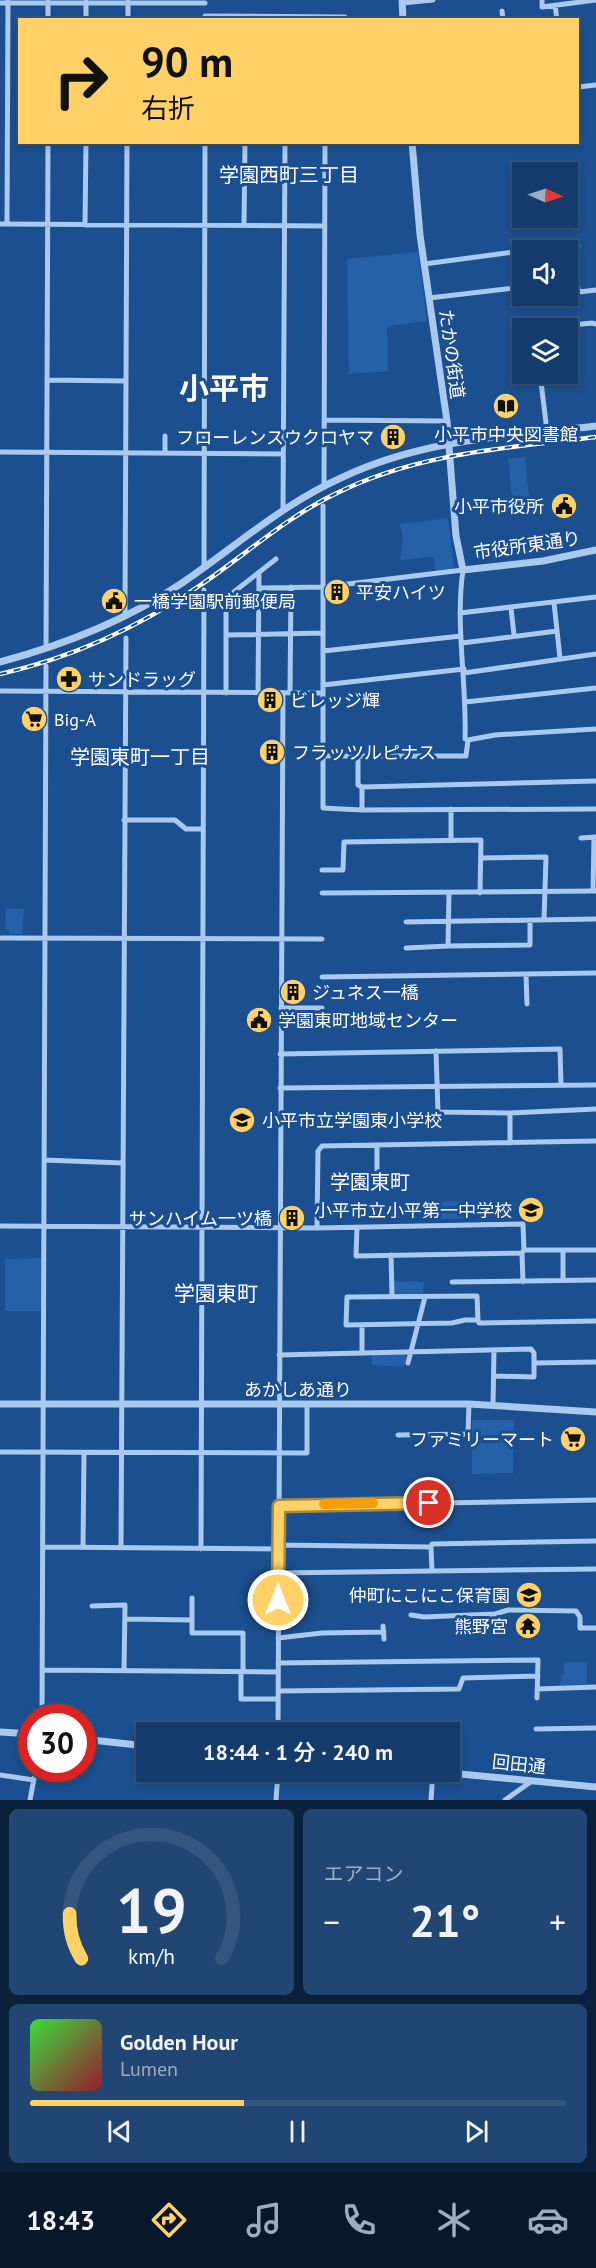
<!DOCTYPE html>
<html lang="ja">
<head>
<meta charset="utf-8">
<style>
  :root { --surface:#143b6b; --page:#214673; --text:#f1f3f6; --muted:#9dadc1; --line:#33557e; --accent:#ffd166 }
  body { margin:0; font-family:"PT Sans","Noto Sans JP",sans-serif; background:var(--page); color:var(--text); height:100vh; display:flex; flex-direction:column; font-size:22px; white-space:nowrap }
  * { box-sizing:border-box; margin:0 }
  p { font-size:20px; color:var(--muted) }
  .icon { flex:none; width:33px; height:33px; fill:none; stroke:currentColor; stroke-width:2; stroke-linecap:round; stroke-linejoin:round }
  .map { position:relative; height:1800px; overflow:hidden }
  .sheet { display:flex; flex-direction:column; gap:9px; padding:9px; background:#0b203b; flex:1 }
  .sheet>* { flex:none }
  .top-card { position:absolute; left:18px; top:18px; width:561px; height:126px; border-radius:0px; box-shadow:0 3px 9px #0003,0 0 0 2px var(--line); background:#ffd166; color:#111; overflow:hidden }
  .needle { width:39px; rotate:93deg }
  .fabs { position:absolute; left:512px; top:162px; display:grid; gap:12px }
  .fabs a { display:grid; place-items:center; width:66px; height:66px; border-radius:0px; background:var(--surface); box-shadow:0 3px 9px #0003,0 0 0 2px var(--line); font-size:30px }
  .speed { position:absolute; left:18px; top:1704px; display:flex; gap:12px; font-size:30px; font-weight:700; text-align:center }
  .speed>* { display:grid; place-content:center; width:78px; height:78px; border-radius:50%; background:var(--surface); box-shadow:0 3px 9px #0003,0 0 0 2px var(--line); line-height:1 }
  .speed .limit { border:9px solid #d22; background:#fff; color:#111 }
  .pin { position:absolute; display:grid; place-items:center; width:51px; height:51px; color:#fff; margin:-26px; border:3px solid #fff; border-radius:50%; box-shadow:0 2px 6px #0007 }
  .me { position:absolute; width:66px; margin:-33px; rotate:0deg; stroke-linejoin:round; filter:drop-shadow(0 0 4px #0008) }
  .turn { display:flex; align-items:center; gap:21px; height:126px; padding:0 24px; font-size:27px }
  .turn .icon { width:78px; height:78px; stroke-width:2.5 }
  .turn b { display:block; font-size:42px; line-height:51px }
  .big { font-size:45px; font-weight:600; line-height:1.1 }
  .sheet .tile { flex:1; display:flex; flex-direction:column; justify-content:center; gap:9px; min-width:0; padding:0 21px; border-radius:9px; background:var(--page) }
  .sheet .dial { align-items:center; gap:0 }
  .dial svg { height:156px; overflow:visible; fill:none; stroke:var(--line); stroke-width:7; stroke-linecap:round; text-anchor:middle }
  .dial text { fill:var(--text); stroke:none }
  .song { display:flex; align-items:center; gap:18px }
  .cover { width:72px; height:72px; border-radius:9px; background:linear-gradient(135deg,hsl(120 70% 55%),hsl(350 70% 35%)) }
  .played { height:6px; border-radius:3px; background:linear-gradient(90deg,var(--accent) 40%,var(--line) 40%) }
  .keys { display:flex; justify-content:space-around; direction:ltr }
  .heat { display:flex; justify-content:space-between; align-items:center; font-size:33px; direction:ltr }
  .sheet .tiles { flex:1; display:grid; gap:9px; grid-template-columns:1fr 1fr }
  .tile:last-child { grid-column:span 2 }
  .trip { position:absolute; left:136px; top:1722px; width:324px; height:60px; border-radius:0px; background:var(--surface); box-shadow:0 3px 9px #0003,0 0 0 2px var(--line); font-weight:600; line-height:60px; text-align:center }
  .tabs { display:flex; height:96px; justify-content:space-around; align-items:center; background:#08182b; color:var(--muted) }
  .tabs .icon { width:42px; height:42px }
  .tabs .current { color:var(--accent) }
  .tabs b { font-size:27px; color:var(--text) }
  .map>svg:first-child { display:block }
</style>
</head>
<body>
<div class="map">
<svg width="596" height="1800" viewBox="0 0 596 1800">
  <rect width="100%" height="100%" fill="#1b4f8f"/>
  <path fill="#2461a8" d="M 418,252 L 427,321 L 390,326 L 387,328 L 388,371 L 349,374 L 347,259 Z
    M 525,457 L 530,506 L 513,508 L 508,459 Z
    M 448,518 L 454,567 L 452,570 L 435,572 L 434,559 L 432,557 L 400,560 L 403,536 L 400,524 Z
    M 6,908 L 24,909 L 22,934 L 9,934 L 9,929 L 5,929 Z
    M 466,1201 L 465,1219 L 425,1219 L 425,1202 Z
    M 41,1258 L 41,1311 L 5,1311 L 5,1259 Z
    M 394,1281 L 424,1282 L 423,1294 L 397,1294 L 394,1292 Z
    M 405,1354 L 407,1357 L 404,1367 L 372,1365 L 372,1355 Z
    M 472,1420 L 514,1420 L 513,1473 L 472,1474 Z
    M 564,1662 L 587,1662 L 587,1684 L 560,1685 L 561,1675 L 564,1674 Z"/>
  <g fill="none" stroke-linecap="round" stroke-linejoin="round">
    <path stroke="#a9c9ee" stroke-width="5" d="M 542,0 L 542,7 L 596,0
      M 0,3 L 205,3
      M 402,3 L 433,0
      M 555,5 L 557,20
      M 502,11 L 503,20
      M 205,16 L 345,17 L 345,20
      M 48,20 L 48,2
      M 86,20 L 86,2
      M 128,20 L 128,2
      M 578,87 L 596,85
      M 0,224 L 325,226
      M 7,224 L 8,0
      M 85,225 L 86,142
      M 244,225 L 245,142
      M 524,250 L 578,246
      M 424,264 L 522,251
      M 575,266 L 576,280
      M 567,281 L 576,280 L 579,292 L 596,290
      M 429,298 L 522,287
      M 546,328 L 592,323 L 596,324
      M 540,374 L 547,431
      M 47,380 L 126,381
      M 324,420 L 447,421
      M 0,452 L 283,454
      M 165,453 L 165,436
      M 324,486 L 325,142
      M 283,510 L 285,142
      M 204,567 L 205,142
      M 259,588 L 323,587 L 323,506
      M 554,603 L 560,658
      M 511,608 L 514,635
      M 460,613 L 596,597
      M 125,616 L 127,142
      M 226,635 L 323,633
      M 462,643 L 557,631
      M 46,649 L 48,142
      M 323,651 L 461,636
      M 464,673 L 596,654
      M 323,685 L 464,669
      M 0,691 L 323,693
      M 226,693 L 226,598 L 276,559
      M 258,693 L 259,573
      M 290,693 L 291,587
      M 465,702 L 596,688
      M 468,740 L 495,735 L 596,729
      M 323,756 L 466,756 L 468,740 L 465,739 C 467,683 455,625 463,570 L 323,587 L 323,808 L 362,810 L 596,809
      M 358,757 L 358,785 L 362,787 L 362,810
      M 362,787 L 596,781
      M 124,820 L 175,820 L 186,829 L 203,829
      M 581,838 L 596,837
      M 451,840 L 451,809
      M 481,858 L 546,857 L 544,920
      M 322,870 L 343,870 L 344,842 L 481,840 L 480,893
      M 593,891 L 594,837
      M 322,893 L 596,891
      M 406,922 L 596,919
      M 0,938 L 322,939
      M 448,946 L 530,945 L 530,920
      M 406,948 L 448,946 L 449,893
      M 526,975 L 527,1004
      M 322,977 L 596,973
      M 281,1008 L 322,1008
      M 436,1051 L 438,1112 L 510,1113 L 596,1109
      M 280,1054 L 560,1049 L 561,1085
      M 280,1088 L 596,1085
      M 510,1113 L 510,1143
      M 377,1145 L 377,1172
      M 44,1160 L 123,1163
      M 0,1226 L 317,1228 L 523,1224 L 524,1250 L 596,1250
      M 357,1227 L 356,1256 L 522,1253 L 524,1250
      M 317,1228 L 318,1151 L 322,1146 L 596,1141
      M 563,1250 L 563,1280
      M 522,1253 L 523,1282
      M 391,1255 L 392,1296
      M 452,1282 L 596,1280
      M 478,1320 L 477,1296 L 347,1297 L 346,1325 L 452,1323 L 465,1320 L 478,1320 L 479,1323 L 596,1321
      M 362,1325 L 362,1352
      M 279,1355 L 531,1349 L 534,1353 L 534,1363 L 596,1362
      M 408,1363 L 425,1297
      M 494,1376 L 534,1377 L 534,1363
      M 493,1405 L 494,1350
      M 398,1435 L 468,1434 L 469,1404
      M 0,1452 L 307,1453 L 307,1404
      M 279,1506 L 596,1500
      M 279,1545 L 431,1547 L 432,1544 L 596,1541
      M 43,1547 L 279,1549
      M 83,1547 L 84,1453
      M 431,1547 L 432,1571
      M 121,1548 L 126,638
      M 201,1549 L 204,590
      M 278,1573 L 596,1569
      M 192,1598 L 192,1633 L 243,1633 L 243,1672
      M 92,1606 L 125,1605 L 124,1671
      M 411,1615 L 424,1617 L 495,1614 L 508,1610 L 576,1611 L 580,1617 L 580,1628 L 596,1628
      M 125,1619 L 192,1620
      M 383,1626 L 384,1639
      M 278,1638 L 322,1633 L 384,1632
      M 278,1663 L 538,1660 L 537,1698
      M 42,1670 L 278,1672
      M 241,1672 L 241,1699 L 278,1699
      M 537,1689 L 596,1687
      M 278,1691 L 459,1689 L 463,1678 L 538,1676
      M 42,1718 L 46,666
      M 536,1729 L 596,1728
      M 278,1732 L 283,693
      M 0,1775 L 34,1780
      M 30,1800 L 36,1768
      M 276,1800 L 278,1772
      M 431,1800 L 433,1772
      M 505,1800 L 532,1781"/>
    <path stroke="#a9c9ee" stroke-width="7" d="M 402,0 L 403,20
      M 412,142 L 420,235 L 447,421 L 456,536 L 463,570 L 543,561 L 596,550
      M 0,662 C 63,645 125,621 179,585 C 234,548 282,504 343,477 C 424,439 509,436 596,426
      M 0,1404 L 469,1404 L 596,1412
      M 0,1732 L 32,1734
      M 82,1739 L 147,1746
      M 439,1772 L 596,1787"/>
    <g stroke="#fff" stroke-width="4.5">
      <path id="rail" d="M 0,674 C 71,658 139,627 199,586 C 244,556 285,518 335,494 C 416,453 507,448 596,437"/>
    </g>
    <use href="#rail" stroke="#1b4f8f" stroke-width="2" stroke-dasharray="7" stroke-linecap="butt"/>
  </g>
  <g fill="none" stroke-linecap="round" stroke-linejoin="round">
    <g stroke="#a68842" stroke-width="15">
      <path id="route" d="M 278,1600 L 279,1506 L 429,1503"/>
    </g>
    <use href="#route" stroke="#ffd166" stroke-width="10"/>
    <path stroke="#f59e0b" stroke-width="10" d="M 324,1504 L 373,1503"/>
  </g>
  <defs>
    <g id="library-disc" transform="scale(1.35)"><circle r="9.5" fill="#ffd166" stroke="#1b4f8f"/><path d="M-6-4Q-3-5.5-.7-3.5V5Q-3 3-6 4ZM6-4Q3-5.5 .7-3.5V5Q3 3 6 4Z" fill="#111"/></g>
    <g id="building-disc" transform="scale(1.35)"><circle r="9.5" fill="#ffd166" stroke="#1b4f8f"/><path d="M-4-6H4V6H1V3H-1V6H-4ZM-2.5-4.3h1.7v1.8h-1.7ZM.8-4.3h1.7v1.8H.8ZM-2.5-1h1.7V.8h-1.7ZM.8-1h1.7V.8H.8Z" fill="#111"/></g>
    <g id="civic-disc" transform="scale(1.35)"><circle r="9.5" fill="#ffd166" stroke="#1b4f8f"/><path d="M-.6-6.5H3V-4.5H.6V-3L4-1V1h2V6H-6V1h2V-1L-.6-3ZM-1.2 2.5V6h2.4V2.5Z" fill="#111"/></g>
    <g id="pharmacy-disc" transform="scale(1.35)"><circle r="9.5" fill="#ffd166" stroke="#1b4f8f"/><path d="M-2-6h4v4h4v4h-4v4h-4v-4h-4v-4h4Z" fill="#111"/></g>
    <g id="supermarket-disc" transform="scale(1.35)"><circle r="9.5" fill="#ffd166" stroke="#1b4f8f"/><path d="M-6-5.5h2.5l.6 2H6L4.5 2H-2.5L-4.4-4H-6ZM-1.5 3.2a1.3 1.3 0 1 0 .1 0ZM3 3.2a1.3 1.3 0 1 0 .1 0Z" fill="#111"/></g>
    <g id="school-disc" transform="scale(1.35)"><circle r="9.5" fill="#ffd166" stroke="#1b4f8f"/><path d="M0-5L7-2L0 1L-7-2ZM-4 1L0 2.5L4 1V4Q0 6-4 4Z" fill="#111"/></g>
    <g id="temple-disc" transform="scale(1.35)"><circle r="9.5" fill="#ffd166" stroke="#1b4f8f"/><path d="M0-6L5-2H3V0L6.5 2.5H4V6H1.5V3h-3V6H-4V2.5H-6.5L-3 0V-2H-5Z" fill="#111"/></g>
  </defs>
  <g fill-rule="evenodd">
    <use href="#library-disc" x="506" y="406"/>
    <use href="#building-disc" x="393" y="437"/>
    <use href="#civic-disc" x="564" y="506"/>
    <use href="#building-disc" x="337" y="592"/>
    <use href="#civic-disc" x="114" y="601"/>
    <use href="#pharmacy-disc" x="69" y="679"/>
    <use href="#building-disc" x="270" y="700"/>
    <use href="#supermarket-disc" x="34" y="719"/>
    <use href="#building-disc" x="272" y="752"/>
    <use href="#building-disc" x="293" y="992"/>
    <use href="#civic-disc" x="259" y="1020"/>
    <use href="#school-disc" x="242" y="1120"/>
    <use href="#school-disc" x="531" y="1210"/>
    <use href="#building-disc" x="292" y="1218"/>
    <use href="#supermarket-disc" x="573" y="1439"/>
    <use href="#school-disc" x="529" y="1595"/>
    <use href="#temple-disc" x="528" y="1626"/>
  </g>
  <g text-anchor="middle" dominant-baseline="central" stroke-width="6" stroke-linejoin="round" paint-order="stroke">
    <g font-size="18" fill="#fff" stroke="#1b4f8f">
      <text transform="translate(452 354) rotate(82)">たかの街道</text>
      <text transform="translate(527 545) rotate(-8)">市役所東通り</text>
      <text x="298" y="1389">あかしあ通り</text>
      <text transform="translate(519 1764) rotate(6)">回田通</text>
    </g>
    <g font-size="18" fill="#fff" stroke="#1b4f8f" text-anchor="start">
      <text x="506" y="434" text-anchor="middle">小平市中央図書館</text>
      <text x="374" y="437" text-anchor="end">フローレンスウクロヤマ</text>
      <text x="544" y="506" text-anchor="end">小平市役所</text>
      <text x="356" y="592">平安ハイツ</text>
      <text x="134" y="601">一橋学園駅前郵便局</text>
      <text x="88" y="679">サンドラッグ</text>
      <text x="290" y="700">ビレッジ輝</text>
      <text x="54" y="719">Big-A</text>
      <text x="292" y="752">フラッツルピナス</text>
      <text x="312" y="992">ジュネス一橋</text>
      <text x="278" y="1020">学園東町地域センター</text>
      <text x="262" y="1120">小平市立学園東小学校</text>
      <text x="512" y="1210" text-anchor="end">小平市立小平第一中学校</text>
      <text x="272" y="1218" text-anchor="end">サンハイム一ツ橋</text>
      <text x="554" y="1439" text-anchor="end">ファミリーマート</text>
      <text x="510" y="1595" text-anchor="end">仲町にこにこ保育園</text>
      <text x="508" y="1626" text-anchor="end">熊野宮</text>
    </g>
    <g font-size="20" fill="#fff" stroke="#1b4f8f">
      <text x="289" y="175">学園西町三丁目</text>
      <text x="140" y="757">学園東町一丁目</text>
      <text x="370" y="1182">学園東町</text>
    </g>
    <g font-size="21" fill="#fff" stroke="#1b4f8f">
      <text x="216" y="1293">学園東町</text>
    </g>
    <g font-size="30" font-weight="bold" fill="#fff" stroke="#1b4f8f">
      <text x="224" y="387">小平市</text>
    </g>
  </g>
</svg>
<div class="fabs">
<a><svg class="needle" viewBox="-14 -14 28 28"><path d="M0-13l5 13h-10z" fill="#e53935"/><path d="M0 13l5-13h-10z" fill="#9dadc1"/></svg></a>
<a><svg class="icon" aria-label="sound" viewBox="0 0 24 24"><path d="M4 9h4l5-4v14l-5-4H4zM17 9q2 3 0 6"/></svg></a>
<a><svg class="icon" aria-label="layers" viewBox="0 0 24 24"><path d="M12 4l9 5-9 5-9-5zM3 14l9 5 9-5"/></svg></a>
</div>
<div class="speed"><div class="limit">30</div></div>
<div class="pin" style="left:429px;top:1503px;background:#d93025"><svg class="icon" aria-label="arrive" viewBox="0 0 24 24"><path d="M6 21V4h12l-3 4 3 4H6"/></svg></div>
<svg class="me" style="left:278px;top:1600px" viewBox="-20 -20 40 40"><circle r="17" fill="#ffd166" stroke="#fff" stroke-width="3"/><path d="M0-11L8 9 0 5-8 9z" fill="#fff"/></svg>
<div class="trip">18:44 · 1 分 · 240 m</div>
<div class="top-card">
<div class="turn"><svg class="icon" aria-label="right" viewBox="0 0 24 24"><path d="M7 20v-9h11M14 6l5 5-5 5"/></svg><div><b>90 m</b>右折</div></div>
</div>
</div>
<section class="sheet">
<div class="tiles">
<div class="tile dial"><svg viewBox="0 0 100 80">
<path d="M14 69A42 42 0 1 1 86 69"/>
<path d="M14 69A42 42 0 0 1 8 46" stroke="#ffd166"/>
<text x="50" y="56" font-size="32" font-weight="700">19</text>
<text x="50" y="72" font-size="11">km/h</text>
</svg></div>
<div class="tile"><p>エアコン</p>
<div class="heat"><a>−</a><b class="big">21°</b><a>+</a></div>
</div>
<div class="tile">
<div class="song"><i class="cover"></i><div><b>Golden Hour</b><p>Lumen</p></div></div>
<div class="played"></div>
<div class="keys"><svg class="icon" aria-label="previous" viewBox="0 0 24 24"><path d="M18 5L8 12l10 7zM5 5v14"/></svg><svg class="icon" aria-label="pause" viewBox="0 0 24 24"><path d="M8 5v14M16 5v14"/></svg><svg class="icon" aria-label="next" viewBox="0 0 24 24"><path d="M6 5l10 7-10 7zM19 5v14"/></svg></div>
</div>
</div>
</section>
<nav class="tabs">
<b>18:43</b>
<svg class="icon current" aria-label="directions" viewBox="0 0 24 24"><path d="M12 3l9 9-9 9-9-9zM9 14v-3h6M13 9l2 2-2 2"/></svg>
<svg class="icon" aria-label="music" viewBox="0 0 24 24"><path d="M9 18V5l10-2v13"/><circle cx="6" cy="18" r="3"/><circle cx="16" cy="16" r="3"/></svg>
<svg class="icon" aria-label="phone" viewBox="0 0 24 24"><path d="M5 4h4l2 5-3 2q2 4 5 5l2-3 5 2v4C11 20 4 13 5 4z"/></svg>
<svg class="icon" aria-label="climate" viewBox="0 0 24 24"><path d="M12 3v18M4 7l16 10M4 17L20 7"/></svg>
<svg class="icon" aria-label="car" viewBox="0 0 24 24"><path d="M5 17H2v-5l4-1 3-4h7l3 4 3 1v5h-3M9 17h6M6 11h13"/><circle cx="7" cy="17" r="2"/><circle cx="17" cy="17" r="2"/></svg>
</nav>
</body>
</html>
